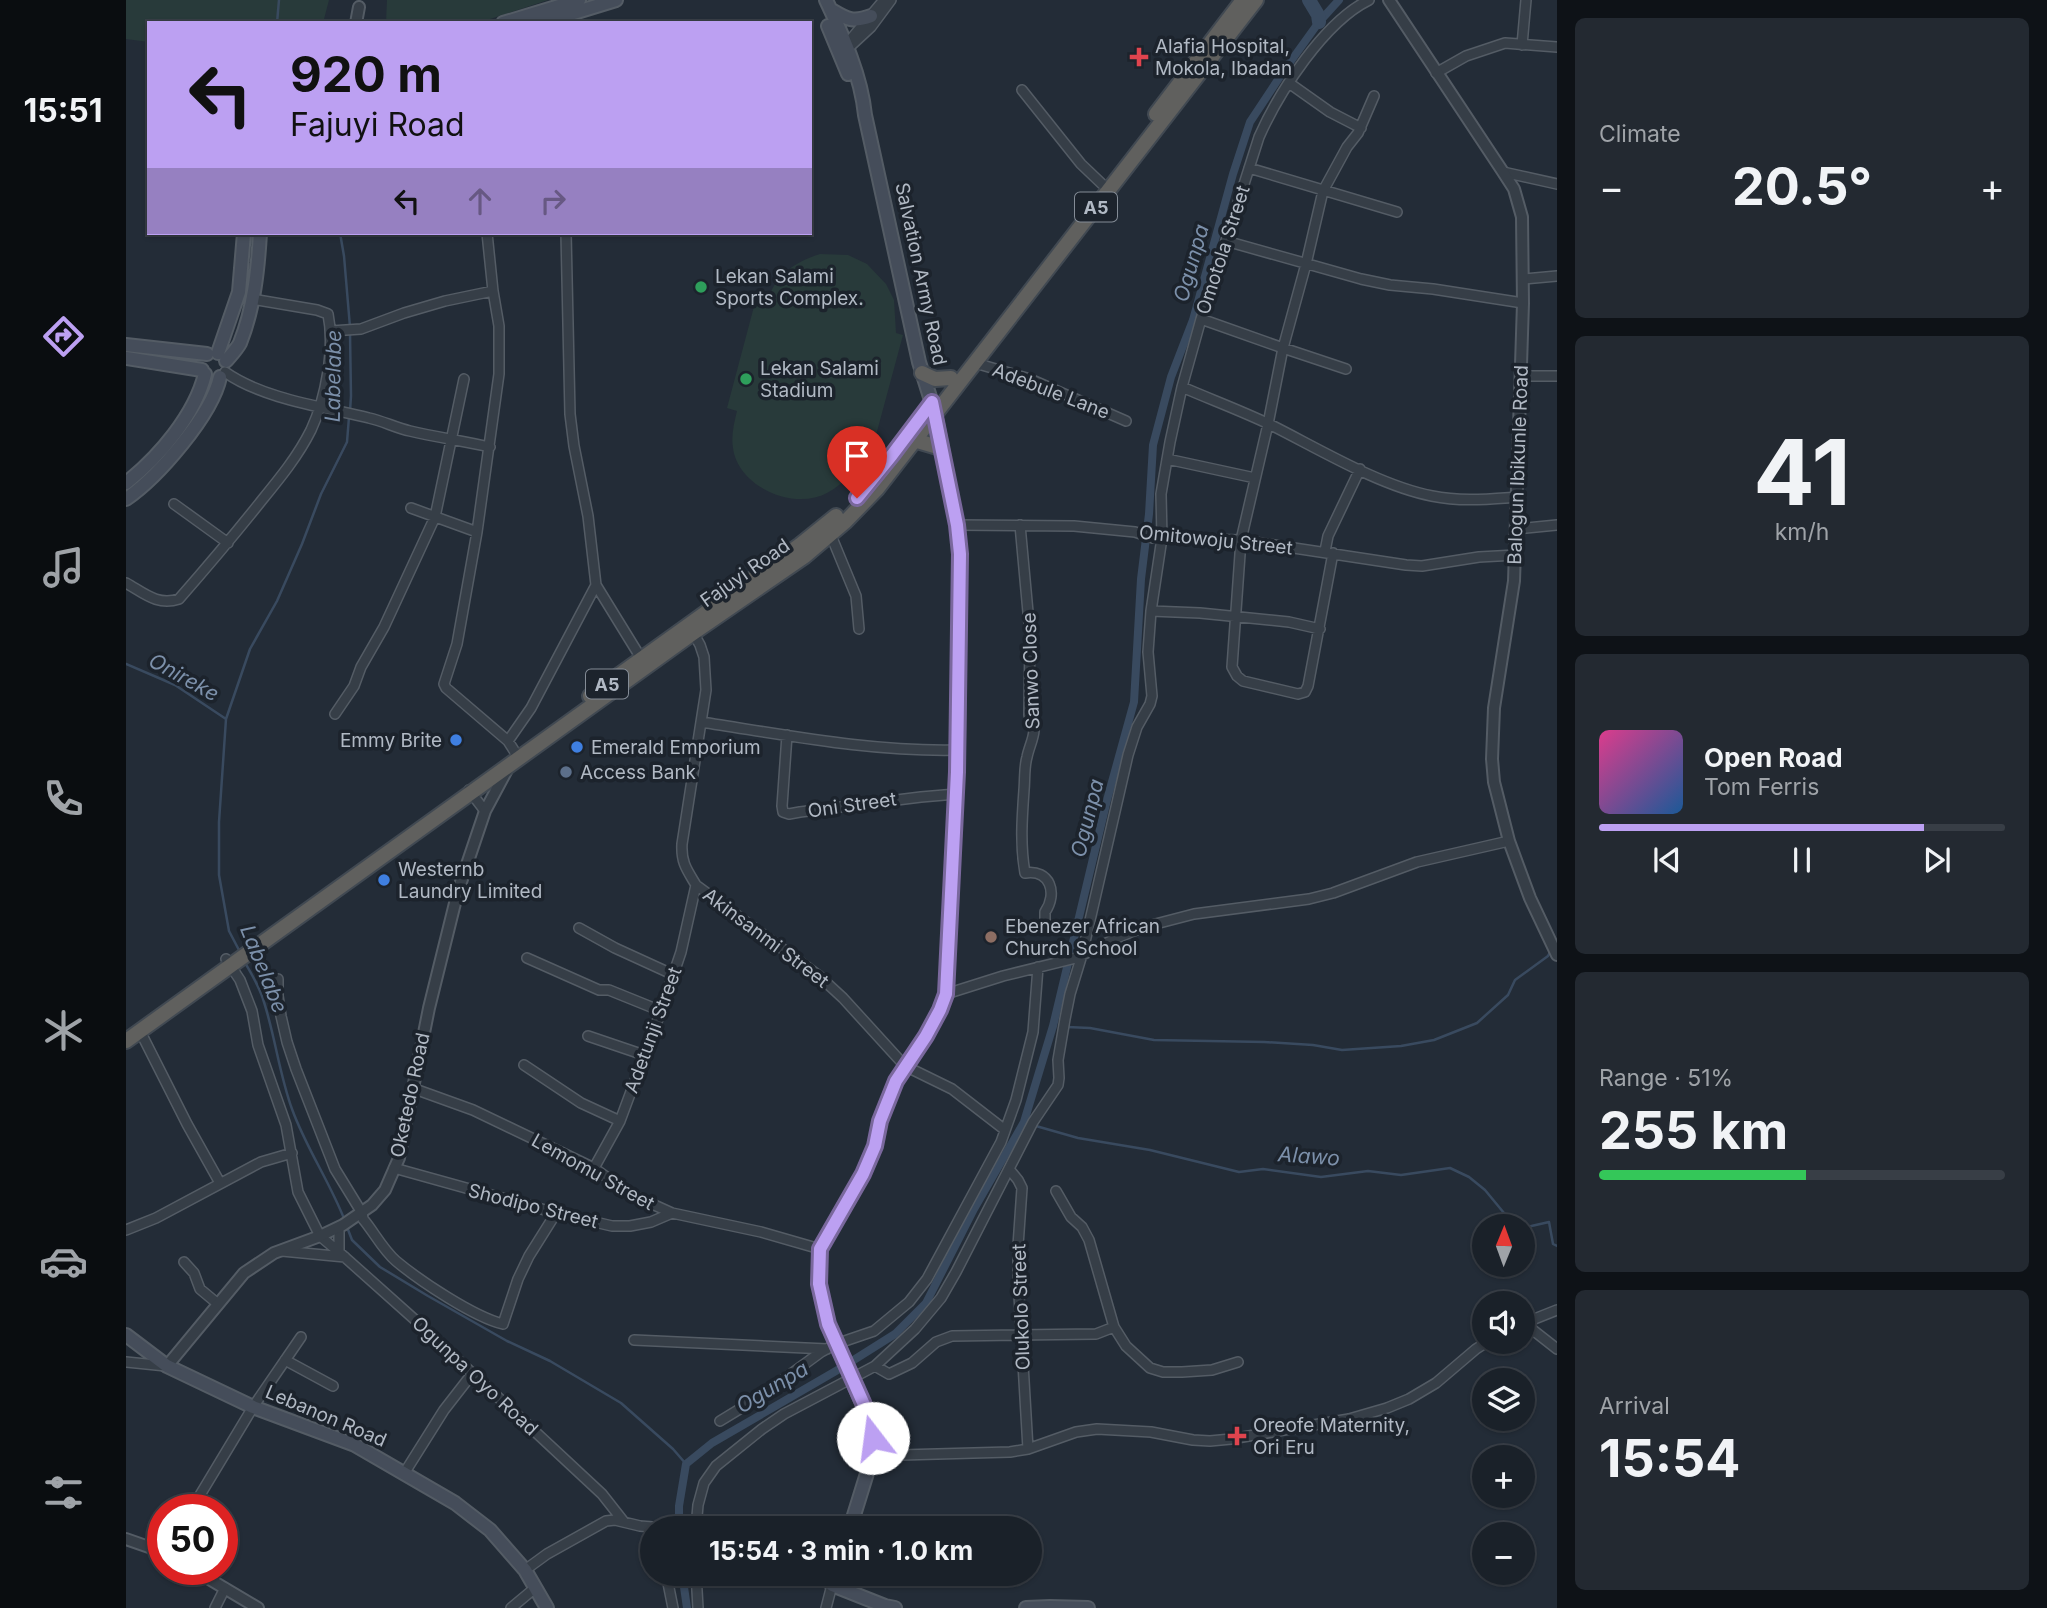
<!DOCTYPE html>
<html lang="en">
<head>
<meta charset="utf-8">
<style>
  :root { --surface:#1a2129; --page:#232931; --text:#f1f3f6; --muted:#9fa3a8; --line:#383e46; --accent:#bca0f2 }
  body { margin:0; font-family:Inter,sans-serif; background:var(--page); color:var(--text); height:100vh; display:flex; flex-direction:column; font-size:26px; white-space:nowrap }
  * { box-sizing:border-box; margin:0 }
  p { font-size:23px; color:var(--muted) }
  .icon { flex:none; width:38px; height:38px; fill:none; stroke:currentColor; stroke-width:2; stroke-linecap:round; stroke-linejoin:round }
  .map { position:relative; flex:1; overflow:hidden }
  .drawer { display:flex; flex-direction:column; gap:18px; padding:18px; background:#0e1217; width:490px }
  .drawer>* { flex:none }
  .hud { position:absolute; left:21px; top:21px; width:665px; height:214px; border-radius:0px; box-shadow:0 2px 5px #0004,0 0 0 2px var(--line); background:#bca0f2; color:#111; overflow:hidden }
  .needle { width:46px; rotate:1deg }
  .buttons { position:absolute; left:1346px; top:1214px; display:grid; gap:14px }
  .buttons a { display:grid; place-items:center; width:63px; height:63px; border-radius:50%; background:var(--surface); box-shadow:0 2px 5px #0004,0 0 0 2px var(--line); font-size:35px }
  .speed { position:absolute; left:21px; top:1494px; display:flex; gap:14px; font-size:35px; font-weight:700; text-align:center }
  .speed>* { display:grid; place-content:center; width:91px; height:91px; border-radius:50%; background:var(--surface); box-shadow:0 2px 5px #0004,0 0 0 2px var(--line); line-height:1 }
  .speed .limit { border:10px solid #d22; background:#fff; color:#111 }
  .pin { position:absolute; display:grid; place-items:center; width:60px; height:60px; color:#fff; margin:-72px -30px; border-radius:50% 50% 50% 0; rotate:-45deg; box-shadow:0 0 7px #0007 }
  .pin .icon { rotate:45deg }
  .me { position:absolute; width:77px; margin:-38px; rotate:345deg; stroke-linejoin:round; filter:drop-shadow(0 0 5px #0008) }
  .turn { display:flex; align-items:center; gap:24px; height:147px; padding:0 28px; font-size:32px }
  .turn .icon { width:91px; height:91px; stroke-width:2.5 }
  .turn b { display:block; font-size:49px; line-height:60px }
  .lanes { display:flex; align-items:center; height:66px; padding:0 28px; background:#0003; justify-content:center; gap:35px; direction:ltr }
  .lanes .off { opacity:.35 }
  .big { font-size:52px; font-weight:700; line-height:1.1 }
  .drawer .card { flex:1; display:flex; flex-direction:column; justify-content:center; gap:10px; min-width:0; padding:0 24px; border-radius:10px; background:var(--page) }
  .drawer .dial { align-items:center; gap:0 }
  .dial b { font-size:91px; line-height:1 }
  .song { display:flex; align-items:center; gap:21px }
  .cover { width:84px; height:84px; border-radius:10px; background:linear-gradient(135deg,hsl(330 70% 55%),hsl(210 70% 35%)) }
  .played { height:7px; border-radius:4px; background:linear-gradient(90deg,var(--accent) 80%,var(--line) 80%) }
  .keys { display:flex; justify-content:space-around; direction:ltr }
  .heat { display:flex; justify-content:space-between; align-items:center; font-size:38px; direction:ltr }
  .charge { height:10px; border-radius:5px; background:linear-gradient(90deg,#34c759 51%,var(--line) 0) }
  .trip { position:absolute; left:514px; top:1516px; width:402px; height:70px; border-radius:35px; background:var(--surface); box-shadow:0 2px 5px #0004,0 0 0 2px var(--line); font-weight:700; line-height:70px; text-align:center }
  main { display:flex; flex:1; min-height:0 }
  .dock { display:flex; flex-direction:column; width:126px; justify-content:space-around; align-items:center; background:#0a0d10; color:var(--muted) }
  .dock .icon { width:49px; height:49px }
  .dock .current { color:var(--accent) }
  .dock b { font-size:32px; color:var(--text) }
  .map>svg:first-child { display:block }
</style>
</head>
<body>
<main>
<nav class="dock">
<b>15:51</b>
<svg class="icon current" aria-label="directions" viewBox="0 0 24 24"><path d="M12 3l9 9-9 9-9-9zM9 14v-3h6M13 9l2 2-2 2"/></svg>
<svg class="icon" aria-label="music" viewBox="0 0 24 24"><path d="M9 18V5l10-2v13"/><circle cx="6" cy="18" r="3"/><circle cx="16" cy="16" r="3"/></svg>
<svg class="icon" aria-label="phone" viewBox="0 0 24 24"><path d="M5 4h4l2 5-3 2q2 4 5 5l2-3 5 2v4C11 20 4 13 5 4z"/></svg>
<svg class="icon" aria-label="climate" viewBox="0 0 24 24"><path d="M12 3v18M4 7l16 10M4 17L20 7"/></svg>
<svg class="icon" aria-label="car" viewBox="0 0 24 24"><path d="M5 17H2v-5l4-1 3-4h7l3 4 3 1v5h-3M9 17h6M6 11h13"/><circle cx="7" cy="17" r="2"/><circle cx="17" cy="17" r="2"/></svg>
<svg class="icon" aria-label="filters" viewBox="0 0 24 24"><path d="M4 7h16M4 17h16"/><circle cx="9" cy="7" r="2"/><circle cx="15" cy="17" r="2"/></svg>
</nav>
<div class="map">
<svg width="1431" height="1608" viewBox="0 0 1431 1608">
  <rect width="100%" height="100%" fill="#232c37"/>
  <path fill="#283a3a" d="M 0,0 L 203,0 L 197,23 L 23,23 L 23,42 L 0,39 Z
    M 261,0 L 422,0 L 352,23 L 260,23 Z
    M 694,254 L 722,255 L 741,264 L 760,284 L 768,300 L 770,333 L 777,335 L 746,450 L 739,449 C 730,467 720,483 701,493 C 668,511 612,487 607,448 C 605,436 608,423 611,411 L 601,408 L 630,299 L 641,302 C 649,275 669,262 694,254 Z"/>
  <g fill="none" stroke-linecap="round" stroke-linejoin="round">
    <path stroke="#394a5f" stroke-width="2.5" d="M 151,23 L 153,0
      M 214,233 L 218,256 L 224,327
      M 224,411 L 225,396 L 224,333
      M 0,664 L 49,685 L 100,719
      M 114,952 L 103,931 L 93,875 L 93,822 L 100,719 L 124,649 L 151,601 L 176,544 L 195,494 L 221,442 L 223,417
      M 118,961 C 125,973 133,986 137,999 C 149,1035 153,1073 166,1109 C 180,1148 204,1182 219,1221
      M 941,1027 L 964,1028 L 1028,1040 L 1138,1042 L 1187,1045 L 1216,1050 L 1275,1046 L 1308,1040 L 1351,1023 L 1382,995 L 1389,980 L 1422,956 L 1425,950
      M 910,1126 L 952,1138 L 1024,1150 L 1113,1172 L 1137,1169 L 1195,1177 L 1242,1171 L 1275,1175 L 1324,1168 L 1343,1177 L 1359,1190 L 1378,1213 L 1391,1225 L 1401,1227 L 1423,1222 L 1427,1244 L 1431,1246
      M 221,1227 L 226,1240 L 254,1267 L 302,1296 L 381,1341 L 424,1361 L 495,1403 L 547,1449 L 560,1464"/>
    <path stroke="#394a5f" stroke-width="8" d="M 553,1528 L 553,1506 L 560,1464 L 586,1443 L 715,1368 L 769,1334 L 800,1303 L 848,1209 L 898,1122 L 927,1026 L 981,800 L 1008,702 L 1015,579 L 1023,514 L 1027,445 L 1045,377 L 1067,320 L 1107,174 L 1124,122 L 1157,72 L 1193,22 L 1213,0
      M 556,1573 L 561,1608"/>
    <path stroke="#394a5f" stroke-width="14" d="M 1183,0 L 1192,15 L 1193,22"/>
    <g stroke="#545c65" stroke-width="12">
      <path id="minor" d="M 725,39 L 757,1
        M 1396,45 L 1400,0
        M 718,52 L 745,27 L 765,0
        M 1310,73 L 1340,56 L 1379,43 L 1431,47
        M 1163,83 L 1204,112 L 1235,128
        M 896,90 L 955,164 L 976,184
        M 1123,168 L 1271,212
        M 1377,172 L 1431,184
        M 361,233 L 367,291 L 373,326 L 373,374 L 351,532 L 331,644 L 318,684 L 320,688 L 382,741 L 389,752
        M 440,233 L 444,414 L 448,446 L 462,516 L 470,585 L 518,663
        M 1100,241 L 1235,279 L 1264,285 L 1307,289 L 1397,303
        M 1397,279 L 1431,276
        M 1075,319 L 1157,348 L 1220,369
        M 205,331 L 235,329 L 278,313 L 319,301 L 367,291
        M 849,363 L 904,379 L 1000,421
        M 99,372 C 137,399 198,407 243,418 C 257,421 270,428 284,431 C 310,437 337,441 364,447
        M 1394,376 L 1431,376
        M 1056,387 C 1086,400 1116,411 1145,425 C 1193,449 1254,486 1306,496 C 1335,502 1363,499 1392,497
        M 1041,459 L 1129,478
        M 48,504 L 102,543
        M 285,508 L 351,532
        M 831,525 L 948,526 L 1009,532 L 1027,538 L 1115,540 L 1280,565 L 1296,566 L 1353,557 L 1390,555
        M 894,525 L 904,634 L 903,715 C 914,729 904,742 901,757 C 898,767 899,779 898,790 C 896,818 894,845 899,873 C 924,869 932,893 919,912 L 919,922
        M 1391,529 L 1431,525
        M 704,533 L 730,596 L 733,629
        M 1199,551 L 1202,536 L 1234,469
        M 1207,553 L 1182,686 L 1179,692 L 1172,694 L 1117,681 L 1111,676 L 1106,667 L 1115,540 L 1142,424 L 1157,348 L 1180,264 L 1197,191 L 1221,147 L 1232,133 L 1248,96
        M 0,583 C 18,593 31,606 53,599 C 81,567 109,534 136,500 C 154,478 172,456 185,430 C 200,398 209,348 202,314 L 191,310 L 126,299
        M 1025,611 L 1074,613 L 1163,622 L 1194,629
        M 565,629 L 574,645 L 578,657 L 580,690 L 556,844 C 555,863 561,870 570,885 L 692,975 L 717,998 L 779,1066 L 826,1089 L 879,1130
        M 209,714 L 228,686 L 235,667 L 258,627 L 309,517 L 338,379
        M 575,722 C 661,735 745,752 832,750
        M 661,735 L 656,806 L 657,812 L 663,814 L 674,812 L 795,797 L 830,794
        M 382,741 L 405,708 L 470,585
        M 343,790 L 359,811
        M 453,928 L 489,948 L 548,975
        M 401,958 L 473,990 L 483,990 L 535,1011
        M 100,959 L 114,980 L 126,1011 L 132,1045 L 160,1125 L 172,1192 L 194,1236 L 213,1252 L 287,1318 L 476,1494 L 498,1522
        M 152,979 L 152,996 L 155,1016 L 161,1042 L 170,1069 L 209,1169 L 236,1213 L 237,1219 C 248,1232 257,1250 270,1261 C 294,1281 348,1317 377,1324 L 392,1279 L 403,1256 L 430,1213
        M 820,994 L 877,976 L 950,958 L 993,937 L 1018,927 L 1068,914 L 1183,899 L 1207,893 L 1291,862 L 1383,841
        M 14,1031 L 61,1124 L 94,1183
        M 462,1036 L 518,1055
        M 398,1065 L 455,1103 L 494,1121
        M 286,1088 L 347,1110 L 468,1168 L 504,1194 L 546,1213 L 635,1232 L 694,1249
        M 268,1168 L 430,1213 L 486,1226 L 504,1226 L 525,1222 L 546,1213
        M 468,1168 L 494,1121 L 535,1011 L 555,952 L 570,885
        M 883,1169 L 892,1180 L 896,1188 L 892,1246 L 892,1278 L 902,1449
        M 930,1191 L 945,1217 L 956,1227 L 963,1240 L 988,1327 L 1000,1346 L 1024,1368 L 1037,1372 L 1056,1372 L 1086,1370 L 1112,1362
        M 213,1227 L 213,1252
        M 0,1230 L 30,1218 L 135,1162 L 166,1153
        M 156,1251 L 219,1257
        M 58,1262 L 68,1273 L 74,1289 L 92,1304
        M 1398,1323 L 1431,1349
        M 1396,1324 L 1431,1310
        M 508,1340 L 701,1349
        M 159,1360 L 207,1386
        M 0,1362 L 40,1366
        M 749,1366 L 763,1374 L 786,1363 L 810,1342 L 826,1336 L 970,1334 L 988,1327
        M 594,1421 L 635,1396 L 695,1352 L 710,1344 L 748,1331 L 783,1302 L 801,1279 L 875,1142 L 890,1100 L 907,1032 L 912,967
        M 747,1454 L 775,1455 L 884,1452 L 902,1449 L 950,1432 L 971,1429 L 1025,1432 L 1067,1440 L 1084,1441 L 1105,1439 L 1223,1419 L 1261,1408 L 1283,1399 L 1310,1383 L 1350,1349 L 1361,1342
        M 279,1472 L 318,1410 L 346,1374
        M 65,1510 L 127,1407 L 175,1337
        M 570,1528 L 572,1505 L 578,1483 L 590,1466 L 636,1429 L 658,1414 L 749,1366 L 789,1329 L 815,1298 L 830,1272 L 907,1122 L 932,1085 L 933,1078 L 932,1060 L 939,1019 L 944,994 L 956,955 L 1002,755 L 1011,727 L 1024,704 L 1026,696 L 1022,652 L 1025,611 L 1036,538 L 1035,494 L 1044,442 L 1056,387 L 1075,319 L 1133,137 C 1153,92 1198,22 1243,0
        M 399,1570 L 421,1554 L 480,1521 L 489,1520 L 514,1526 L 539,1528
        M 540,1573 L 547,1608
        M 570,1573 L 572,1608
        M 676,1573 L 706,1585 L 700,1608
        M 89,1608 L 99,1588
        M 385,1608 L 409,1588"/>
    </g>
    <g stroke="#545c65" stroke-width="14">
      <path id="tertiary" d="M 1263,0 L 1377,172 L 1388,189 L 1396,217 L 1397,303 L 1388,581 L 1368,708 L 1366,759 L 1368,782 L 1383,841 L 1404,898 L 1431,955
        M 230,23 L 233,7
        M 41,1366 L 118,1273 L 148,1253 L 194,1236 L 217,1225 L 246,1205 L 259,1190 L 273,1158 L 303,1008 L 332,891 L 359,811 L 382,768
        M 0,1539 L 37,1552
        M 68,1570 L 132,1608"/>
    </g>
    <g stroke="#545c65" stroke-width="16">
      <path id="secondary" d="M 700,0 C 717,36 735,75 739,115 L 793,362 L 809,413 L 831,525 L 834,554 L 832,750 L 820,994 L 814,1010 L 800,1036 L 770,1081 L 754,1121 L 749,1146 L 737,1174 L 694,1249 L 693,1285 L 702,1324 L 745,1424 L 747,1454 L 724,1528
        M 704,9 C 721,19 726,23 745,16
        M 377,23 L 453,0
        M 415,23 L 490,0
        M 702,26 L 722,74
        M 0,345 L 81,354
        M 92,353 L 113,292 L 118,233
        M 0,358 L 76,370
        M 100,361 C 105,355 111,349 114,343 C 128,308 132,269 134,233
        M 0,483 C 33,457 69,415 79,374
        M 0,499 C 32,477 86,415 94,377
        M 0,1335 L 41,1366 L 127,1407 L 229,1445 L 329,1503 L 364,1530 L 399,1570 L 421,1608
        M 710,1573 L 706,1585 L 759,1606 L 769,1608
        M 900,1608 L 924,1607 L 962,1608"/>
    </g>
    <g stroke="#414952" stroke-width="18">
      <path id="trunk" d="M 1030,114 L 1117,0
        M 796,373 L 809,379 L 825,378
        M 788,440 L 815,448
        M 464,696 L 674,545 L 710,516
        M 0,1041 L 567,633 L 679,556 L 719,522 L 751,489 L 1130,0"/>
    </g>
    <use href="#minor" stroke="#363e47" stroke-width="9"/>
    <use href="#tertiary" stroke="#363e47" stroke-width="10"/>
    <use href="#secondary" stroke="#454d5a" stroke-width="12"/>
    <use href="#trunk" stroke="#60605e" stroke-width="14"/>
  </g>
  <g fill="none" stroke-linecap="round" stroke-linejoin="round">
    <g stroke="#7a689d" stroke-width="18">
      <path id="route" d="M 731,498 L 766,455 L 806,402 L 831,525 L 834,554 L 831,772 L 820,994 L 814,1010 L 800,1036 L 770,1081 L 754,1121 L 749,1146 L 737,1174 L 694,1249 L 693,1284 L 702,1324 L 739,1407 L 745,1424 L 747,1438"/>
    </g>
    <use href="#route" stroke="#bca0f2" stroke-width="12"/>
  </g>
  <g fill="#e0444e" stroke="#1c232c" stroke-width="2.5">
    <path d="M1009.5 46.5h7v7h7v7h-7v7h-7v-7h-7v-7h7z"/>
    <path d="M1107.5 1425.5h7v7h7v7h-7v7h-7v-7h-7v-7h7z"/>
  </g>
  <g fill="#2e9e5b" stroke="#1c232c" stroke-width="2.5">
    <circle cx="575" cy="287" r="7"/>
    <circle cx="620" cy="379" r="7"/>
  </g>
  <g fill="#3f7fe0" stroke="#1c232c" stroke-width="2.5">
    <circle cx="330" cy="740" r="7"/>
    <circle cx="451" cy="747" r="7"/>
    <circle cx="258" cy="880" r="7"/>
  </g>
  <circle fill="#5c6f8a" stroke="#1c232c" stroke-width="2.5" cx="440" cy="772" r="7"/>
  <circle fill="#8d6e63" stroke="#1c232c" stroke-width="2.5" cx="865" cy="937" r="7"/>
  <g text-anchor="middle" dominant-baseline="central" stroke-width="7" stroke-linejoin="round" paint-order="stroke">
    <g fill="#1c232c" stroke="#848c96" stroke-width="2">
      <rect x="949" y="192.5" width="42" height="29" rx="5"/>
      <rect x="460" y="669.5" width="42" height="29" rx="5"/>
    </g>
    <g font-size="18" font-weight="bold" fill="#b1b9c4">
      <text x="970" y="207">A5</text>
      <text x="481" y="684">A5</text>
    </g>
    <g font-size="19" fill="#b1b9c4" stroke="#1c232c" text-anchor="start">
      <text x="1029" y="46">Alafia Hospital,<tspan x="1029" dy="22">Mokola, Ibadan</tspan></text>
      <text x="589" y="276">Lekan Salami<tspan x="589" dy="22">Sports Complex.</tspan></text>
      <text x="634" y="368">Lekan Salami<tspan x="634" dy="22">Stadium</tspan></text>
      <text x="316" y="740" text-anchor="end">Emmy Brite</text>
      <text x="465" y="747">Emerald Emporium</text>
      <text x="454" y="772">Access Bank</text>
      <text x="272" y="869">Westernb<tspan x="272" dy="22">Laundry Limited</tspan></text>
      <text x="879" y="926">Ebenezer African<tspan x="879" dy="22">Church School</tspan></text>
      <text x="1127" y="1425">Oreofe Maternity,<tspan x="1127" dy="22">Ori Eru</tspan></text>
    </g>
    <g font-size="19" fill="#b1b9c4" stroke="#1c232c">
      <text transform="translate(1097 250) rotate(-72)">Omotola Street</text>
      <text transform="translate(795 274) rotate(78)">Salvation Army Road</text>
      <text transform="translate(925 391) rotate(21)">Adebule Lane</text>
      <text transform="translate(1392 465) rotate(-88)">Balogun Ibikunle Road</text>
      <text transform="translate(1090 540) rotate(6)">Omitowoju Street</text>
      <text transform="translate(619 573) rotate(-35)">Fajuyi Road</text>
      <text transform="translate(905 671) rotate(-92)">Sanwo Close</text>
      <text transform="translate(726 805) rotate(-8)">Oni Street</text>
      <text transform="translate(640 938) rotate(37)">Akinsanmi Street</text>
      <text transform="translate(527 1030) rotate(-70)">Adetunji Street</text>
      <text transform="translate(284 1095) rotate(-78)">Oketedo Road</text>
      <text transform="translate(467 1172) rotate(29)">Lemomu Street</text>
      <text transform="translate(407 1206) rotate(14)">Shodipo Street</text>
      <text transform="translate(895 1307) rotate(-92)">Olukolo Street</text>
      <text transform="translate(349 1376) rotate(43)">Ogunpa Oyo Road</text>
      <text transform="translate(200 1416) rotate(23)">Lebanon Road</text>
    </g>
    <g font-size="21" font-style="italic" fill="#7c90aa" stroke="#1c232c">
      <text transform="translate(1065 263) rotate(-74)">Ogunpa</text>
      <text transform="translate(207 376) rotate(-89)">Labelabe</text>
      <text transform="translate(58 677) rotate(29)">Onireke</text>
      <text transform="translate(961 818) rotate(-76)">Ogunpa</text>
      <text transform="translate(138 969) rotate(68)">Labelabe</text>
      <text transform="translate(1183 1156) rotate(4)">Alawo</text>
      <text transform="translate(646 1387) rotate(-31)">Ogunpa</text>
    </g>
  </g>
</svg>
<div class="buttons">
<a><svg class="needle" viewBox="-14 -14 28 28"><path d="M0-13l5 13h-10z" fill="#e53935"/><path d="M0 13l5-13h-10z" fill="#9fa3a8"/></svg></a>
<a><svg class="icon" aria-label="sound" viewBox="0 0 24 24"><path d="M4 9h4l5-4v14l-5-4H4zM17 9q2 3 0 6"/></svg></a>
<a><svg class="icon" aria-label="layers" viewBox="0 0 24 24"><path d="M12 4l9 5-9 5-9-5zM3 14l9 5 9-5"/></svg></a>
<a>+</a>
<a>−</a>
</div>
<div class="speed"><div class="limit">50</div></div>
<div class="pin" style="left:731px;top:498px;background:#d93025"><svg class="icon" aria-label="arrive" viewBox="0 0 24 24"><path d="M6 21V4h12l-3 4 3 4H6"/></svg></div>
<svg class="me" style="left:747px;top:1438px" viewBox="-20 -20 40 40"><circle r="19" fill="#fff"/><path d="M0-13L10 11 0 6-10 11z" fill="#bca0f2"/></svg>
<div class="trip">15:54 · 3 min · 1.0 km</div>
<div class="hud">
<div class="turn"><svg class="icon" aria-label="left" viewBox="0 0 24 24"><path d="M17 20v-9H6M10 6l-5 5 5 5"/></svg><div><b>920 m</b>Fajuyi Road</div></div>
<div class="lanes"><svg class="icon" aria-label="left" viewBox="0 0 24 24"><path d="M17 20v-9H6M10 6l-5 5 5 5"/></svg><svg class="icon off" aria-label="ahead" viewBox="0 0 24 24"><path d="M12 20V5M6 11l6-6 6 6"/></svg><svg class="icon off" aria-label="right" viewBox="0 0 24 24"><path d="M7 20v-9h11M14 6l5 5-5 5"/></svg></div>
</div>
</div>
<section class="drawer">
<div class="card"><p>Climate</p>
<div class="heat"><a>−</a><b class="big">20.5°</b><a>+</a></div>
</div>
<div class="card dial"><b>41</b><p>km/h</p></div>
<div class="card">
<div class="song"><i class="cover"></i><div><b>Open Road</b><p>Tom Ferris</p></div></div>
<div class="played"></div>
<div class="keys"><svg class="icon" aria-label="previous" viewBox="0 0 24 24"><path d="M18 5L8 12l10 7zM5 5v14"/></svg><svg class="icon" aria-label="pause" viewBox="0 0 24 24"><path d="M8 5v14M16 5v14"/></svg><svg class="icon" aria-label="next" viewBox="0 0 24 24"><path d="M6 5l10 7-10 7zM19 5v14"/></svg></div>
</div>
<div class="card"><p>Range · 51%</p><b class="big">255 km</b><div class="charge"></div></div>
<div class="card"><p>Arrival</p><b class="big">15:54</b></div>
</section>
</main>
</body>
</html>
